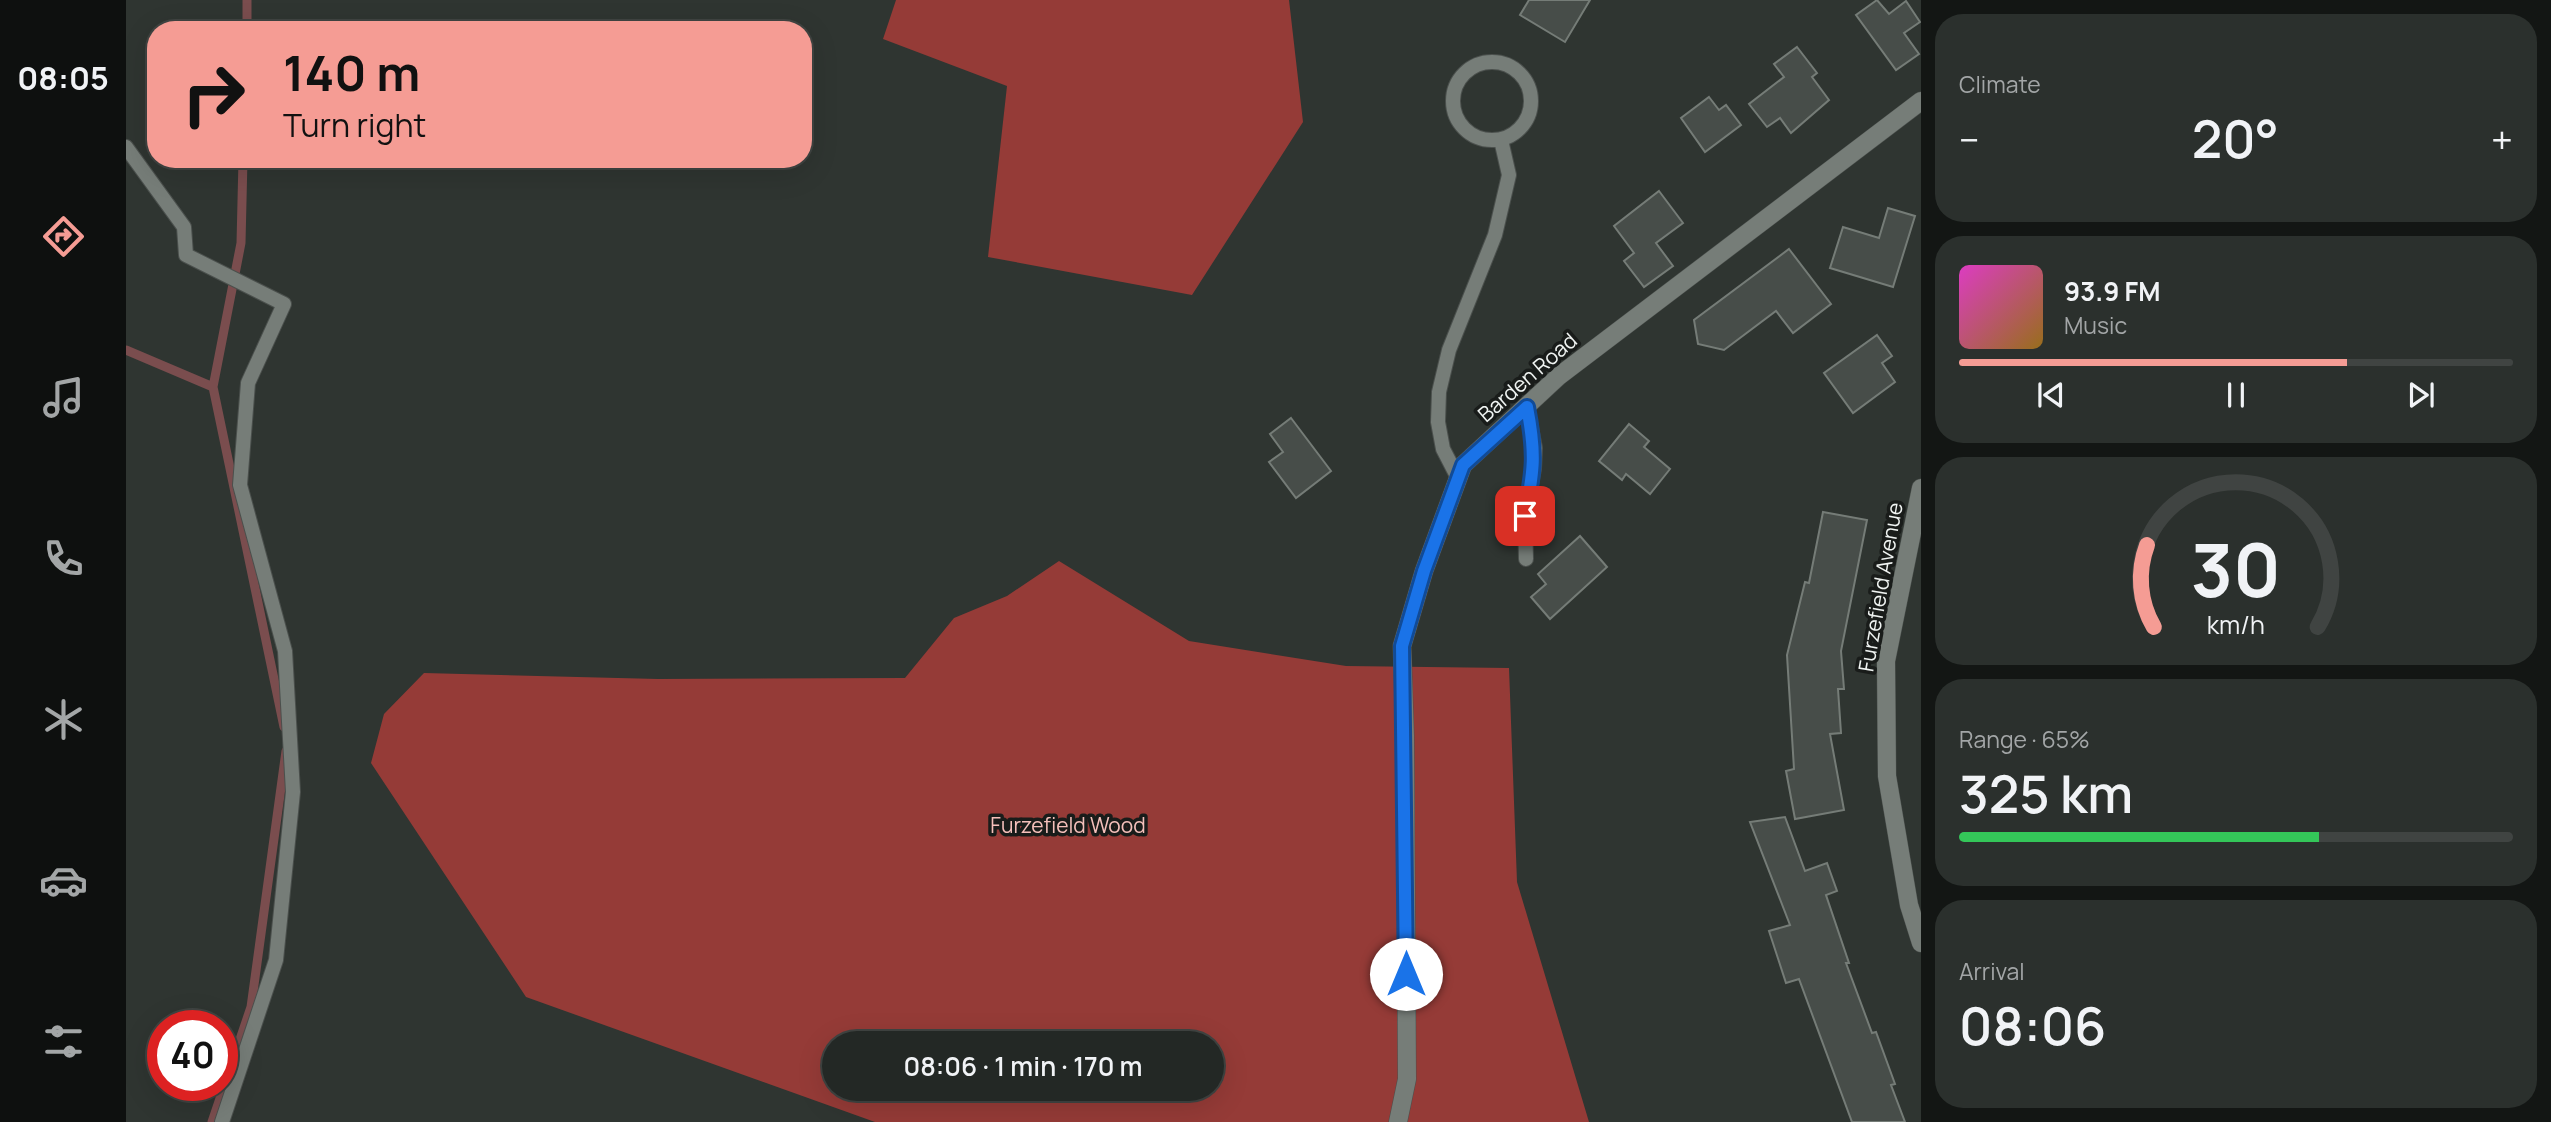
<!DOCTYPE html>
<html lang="en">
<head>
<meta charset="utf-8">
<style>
  :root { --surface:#232825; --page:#2b302d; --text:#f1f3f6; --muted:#a3a6a7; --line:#404442; --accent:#f59c94 }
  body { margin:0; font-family:Manrope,sans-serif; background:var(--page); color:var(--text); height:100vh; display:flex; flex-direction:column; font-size:26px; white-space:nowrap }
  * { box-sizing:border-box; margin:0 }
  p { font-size:23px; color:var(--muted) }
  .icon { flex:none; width:38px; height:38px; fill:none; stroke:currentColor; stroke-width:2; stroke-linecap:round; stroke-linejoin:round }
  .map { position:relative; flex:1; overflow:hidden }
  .sheet { display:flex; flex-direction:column; gap:14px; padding:14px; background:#131614; width:630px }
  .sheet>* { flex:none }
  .guide { position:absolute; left:21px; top:21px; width:665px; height:147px; border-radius:28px; box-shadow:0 7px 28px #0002,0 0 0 2px var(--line); background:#f59c94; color:#111; overflow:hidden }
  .speed { position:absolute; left:21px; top:1010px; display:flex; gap:14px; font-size:35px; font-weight:700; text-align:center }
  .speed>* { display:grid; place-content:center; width:91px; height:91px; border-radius:50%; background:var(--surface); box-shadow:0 7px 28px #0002,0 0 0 2px var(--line); line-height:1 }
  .speed .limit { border:10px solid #d22; background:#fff; color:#111 }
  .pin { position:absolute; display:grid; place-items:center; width:60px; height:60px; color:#fff; margin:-30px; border-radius:14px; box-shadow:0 4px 10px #0006 }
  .me { position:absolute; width:77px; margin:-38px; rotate:0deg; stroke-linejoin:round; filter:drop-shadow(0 0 5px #0008) }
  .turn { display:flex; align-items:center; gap:24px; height:147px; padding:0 21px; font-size:32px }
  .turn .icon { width:91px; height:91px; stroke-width:2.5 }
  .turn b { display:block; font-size:49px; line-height:60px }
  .big { font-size:52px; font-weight:600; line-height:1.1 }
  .sheet .card { flex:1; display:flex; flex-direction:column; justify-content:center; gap:10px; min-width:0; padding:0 24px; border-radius:28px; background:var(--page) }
  .sheet .dial { align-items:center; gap:0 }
  .dial svg { height:182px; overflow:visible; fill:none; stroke:var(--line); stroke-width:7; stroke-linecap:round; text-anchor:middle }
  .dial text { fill:var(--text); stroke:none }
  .song { display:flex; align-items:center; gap:21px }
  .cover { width:84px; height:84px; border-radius:10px; background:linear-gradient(135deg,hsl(310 70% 55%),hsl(40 70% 35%)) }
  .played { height:7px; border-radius:4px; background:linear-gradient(90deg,var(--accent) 70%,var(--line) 70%) }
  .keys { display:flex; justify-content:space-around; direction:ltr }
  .heat { display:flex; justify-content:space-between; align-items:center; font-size:38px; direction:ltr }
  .charge { height:10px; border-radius:5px; background:linear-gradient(90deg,#34c759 65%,var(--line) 0) }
  .trip { position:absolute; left:696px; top:1031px; width:402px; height:70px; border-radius:35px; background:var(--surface); box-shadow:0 7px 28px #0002,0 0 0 2px var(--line); font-weight:600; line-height:70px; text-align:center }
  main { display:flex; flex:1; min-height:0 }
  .menu { display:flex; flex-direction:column; width:126px; justify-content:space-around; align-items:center; background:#0e100f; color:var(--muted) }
  .menu .icon { width:49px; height:49px }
  .menu .current { color:var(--accent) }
  .menu b { font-size:32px; color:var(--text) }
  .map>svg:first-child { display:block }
</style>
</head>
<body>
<main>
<nav class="menu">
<b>08:05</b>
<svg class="icon current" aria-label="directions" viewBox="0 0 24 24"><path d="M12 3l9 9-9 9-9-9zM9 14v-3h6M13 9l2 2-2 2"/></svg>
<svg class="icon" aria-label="music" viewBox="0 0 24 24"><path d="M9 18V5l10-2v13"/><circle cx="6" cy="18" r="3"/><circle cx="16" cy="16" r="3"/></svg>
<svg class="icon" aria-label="phone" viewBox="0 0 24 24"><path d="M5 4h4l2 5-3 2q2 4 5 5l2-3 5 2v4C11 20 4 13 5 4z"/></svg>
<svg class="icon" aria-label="climate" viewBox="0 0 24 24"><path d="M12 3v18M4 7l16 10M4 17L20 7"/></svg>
<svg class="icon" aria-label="car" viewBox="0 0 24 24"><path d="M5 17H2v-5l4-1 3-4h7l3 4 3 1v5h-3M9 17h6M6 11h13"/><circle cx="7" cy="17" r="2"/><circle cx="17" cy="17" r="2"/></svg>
<svg class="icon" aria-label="filters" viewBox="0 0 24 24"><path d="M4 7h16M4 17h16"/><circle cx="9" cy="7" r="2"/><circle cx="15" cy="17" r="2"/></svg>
</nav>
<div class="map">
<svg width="1795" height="1122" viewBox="0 0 1795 1122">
  <rect width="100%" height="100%" fill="#2f3531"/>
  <path fill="#953b37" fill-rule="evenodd" d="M 770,0 L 1163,0 L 1177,122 L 1066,295 L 862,257 L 881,86 L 757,39 Z
    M 933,561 L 1063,641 L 1220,666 L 1383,668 L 1391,882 L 1463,1122 L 749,1122 L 400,997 L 245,763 L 258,714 L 298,673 L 532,679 L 779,678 L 828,618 L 881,596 ZM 709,1043 L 1087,1043 L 1087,1088 L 709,1088 Z"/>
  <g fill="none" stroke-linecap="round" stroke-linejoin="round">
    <path stroke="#7a4d4e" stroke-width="9" d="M 121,30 L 121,0
      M 117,159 L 115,243 L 87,387 L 158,727
      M 0,350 L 87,387
      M 86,1122 L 125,1007 L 160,751"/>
  </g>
  <path fill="#474d49" stroke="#757c77" stroke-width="2" d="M 1403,0 L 1464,0 L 1439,42 L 1394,15 Z
    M 1751,0 L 1763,14 L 1780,1 L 1794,22 L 1778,33 L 1793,54 L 1770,70 L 1730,15 Z
    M 1671,47 L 1691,73 L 1686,77 L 1703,100 L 1665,133 L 1654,118 L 1641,127 L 1623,104 L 1658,77 L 1648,64 Z
    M 1583,97 L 1593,110 L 1600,105 L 1615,125 L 1579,152 L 1555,118 Z
    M 1533,191 L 1557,223 L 1530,243 L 1547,266 L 1518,287 L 1498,261 L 1508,253 L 1488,226 Z
    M 1762,208 L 1789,216 L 1767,287 L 1704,268 L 1717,227 L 1753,238 Z
    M 1663,249 L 1705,304 L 1667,333 L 1650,311 L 1598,350 L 1572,344 L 1568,320 Z
    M 1751,335 L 1766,356 L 1756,363 L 1769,382 L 1727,413 L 1698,373 Z
    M 1165,418 L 1205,471 L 1170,498 L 1143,462 L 1157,452 L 1144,434 Z
    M 1503,424 L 1523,441 L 1518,447 L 1544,469 L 1524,494 L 1500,474 L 1496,480 L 1473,461 Z
    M 1697,512 L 1741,520 L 1715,651 L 1718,689 L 1712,689 L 1715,733 L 1704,734 L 1718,810 L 1669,819 L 1660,771 L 1668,769 L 1661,655 L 1679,582 L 1683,583 Z
    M 1454,536 L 1481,567 L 1424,619 L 1405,597 L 1420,584 L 1412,574 Z
    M 1659,817 L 1679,871 L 1701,863 L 1711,891 L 1700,895 L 1723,963 L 1720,963 L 1746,1033 L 1750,1032 L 1769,1084 L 1765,1085 L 1779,1122 L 1726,1122 L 1673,979 L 1660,983 L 1643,931 L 1664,925 L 1624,822 Z"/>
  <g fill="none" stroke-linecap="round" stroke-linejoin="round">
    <g stroke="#4b504d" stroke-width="16">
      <path id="lane" d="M1327 101a39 39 0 1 1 78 0a39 39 0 1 1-78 0Z
        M 0,147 L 58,227 L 60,255 L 158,304 L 122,383 L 114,485 L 159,651 L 167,792 L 150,960 L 96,1122
        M 1332,478 L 1317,449 L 1312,422 L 1313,392 L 1323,350 L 1369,235 L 1383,175 L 1375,140
        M 1400,559 L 1399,516 L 1408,469 L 1409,448 L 1401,407"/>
    </g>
    <g stroke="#4b504d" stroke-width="19">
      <path id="street" d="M 1795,488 L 1760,661 L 1761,776 L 1783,905 L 1795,943"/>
    </g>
    <g stroke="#4b504d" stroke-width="19">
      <path id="secondary" d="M 1272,1122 L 1281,1079 L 1279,736 L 1276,646 L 1298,571 L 1337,465 L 1433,376 L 1795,101"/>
    </g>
    <use href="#lane" stroke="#767d78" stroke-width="14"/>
    <use href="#street" stroke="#767d78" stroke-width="18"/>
    <use href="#secondary" stroke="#767d78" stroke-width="18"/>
  </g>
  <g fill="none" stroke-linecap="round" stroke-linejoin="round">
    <g stroke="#114b97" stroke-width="18">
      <path id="route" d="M 1280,974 L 1276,646 L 1298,571 L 1337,465 L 1401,407 C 1410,454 1408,470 1399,516"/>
    </g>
    <use href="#route" stroke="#1a73e8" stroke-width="12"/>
  </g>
  <g text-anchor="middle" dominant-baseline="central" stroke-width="7" stroke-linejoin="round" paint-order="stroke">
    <g font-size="21" fill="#f0f4f2" stroke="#191c1a">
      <text transform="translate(1401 377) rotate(-41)">Barden Road</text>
      <text transform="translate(1754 587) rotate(-80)">Furzefield Avenue</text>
    </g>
    <g font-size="21" fill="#f5c0bb" stroke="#191c1a">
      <text x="942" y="825">Furzefield Wood</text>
    </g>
  </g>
</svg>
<div class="speed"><div class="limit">40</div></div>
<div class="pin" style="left:1399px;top:516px;background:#d93025"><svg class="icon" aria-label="arrive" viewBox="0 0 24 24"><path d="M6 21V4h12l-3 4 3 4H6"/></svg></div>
<svg class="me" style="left:1280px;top:974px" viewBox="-20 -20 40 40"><circle r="19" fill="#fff"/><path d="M0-13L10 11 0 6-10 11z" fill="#1a73e8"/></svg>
<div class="trip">08:06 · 1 min · 170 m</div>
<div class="guide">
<div class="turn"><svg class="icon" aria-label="right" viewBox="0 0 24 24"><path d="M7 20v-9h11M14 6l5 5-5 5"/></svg><div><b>140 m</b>Turn right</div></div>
</div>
</div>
<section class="sheet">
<div class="card"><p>Climate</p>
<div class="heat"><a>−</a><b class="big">20°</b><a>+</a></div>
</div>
<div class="card">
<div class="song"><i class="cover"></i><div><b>93.9 FM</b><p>Music</p></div></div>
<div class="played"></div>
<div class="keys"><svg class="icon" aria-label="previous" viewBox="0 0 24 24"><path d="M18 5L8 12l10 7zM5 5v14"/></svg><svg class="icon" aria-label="pause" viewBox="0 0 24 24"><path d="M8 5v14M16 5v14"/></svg><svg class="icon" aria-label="next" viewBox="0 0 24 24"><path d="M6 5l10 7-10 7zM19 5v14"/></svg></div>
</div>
<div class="card dial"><svg viewBox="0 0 100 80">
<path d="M14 69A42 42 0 1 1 86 69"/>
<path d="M14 69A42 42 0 0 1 11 33" stroke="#f59c94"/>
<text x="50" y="56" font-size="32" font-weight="700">30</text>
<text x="50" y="72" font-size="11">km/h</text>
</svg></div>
<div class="card"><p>Range · 65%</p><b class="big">325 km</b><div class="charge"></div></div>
<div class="card"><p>Arrival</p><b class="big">08:06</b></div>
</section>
</main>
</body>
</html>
